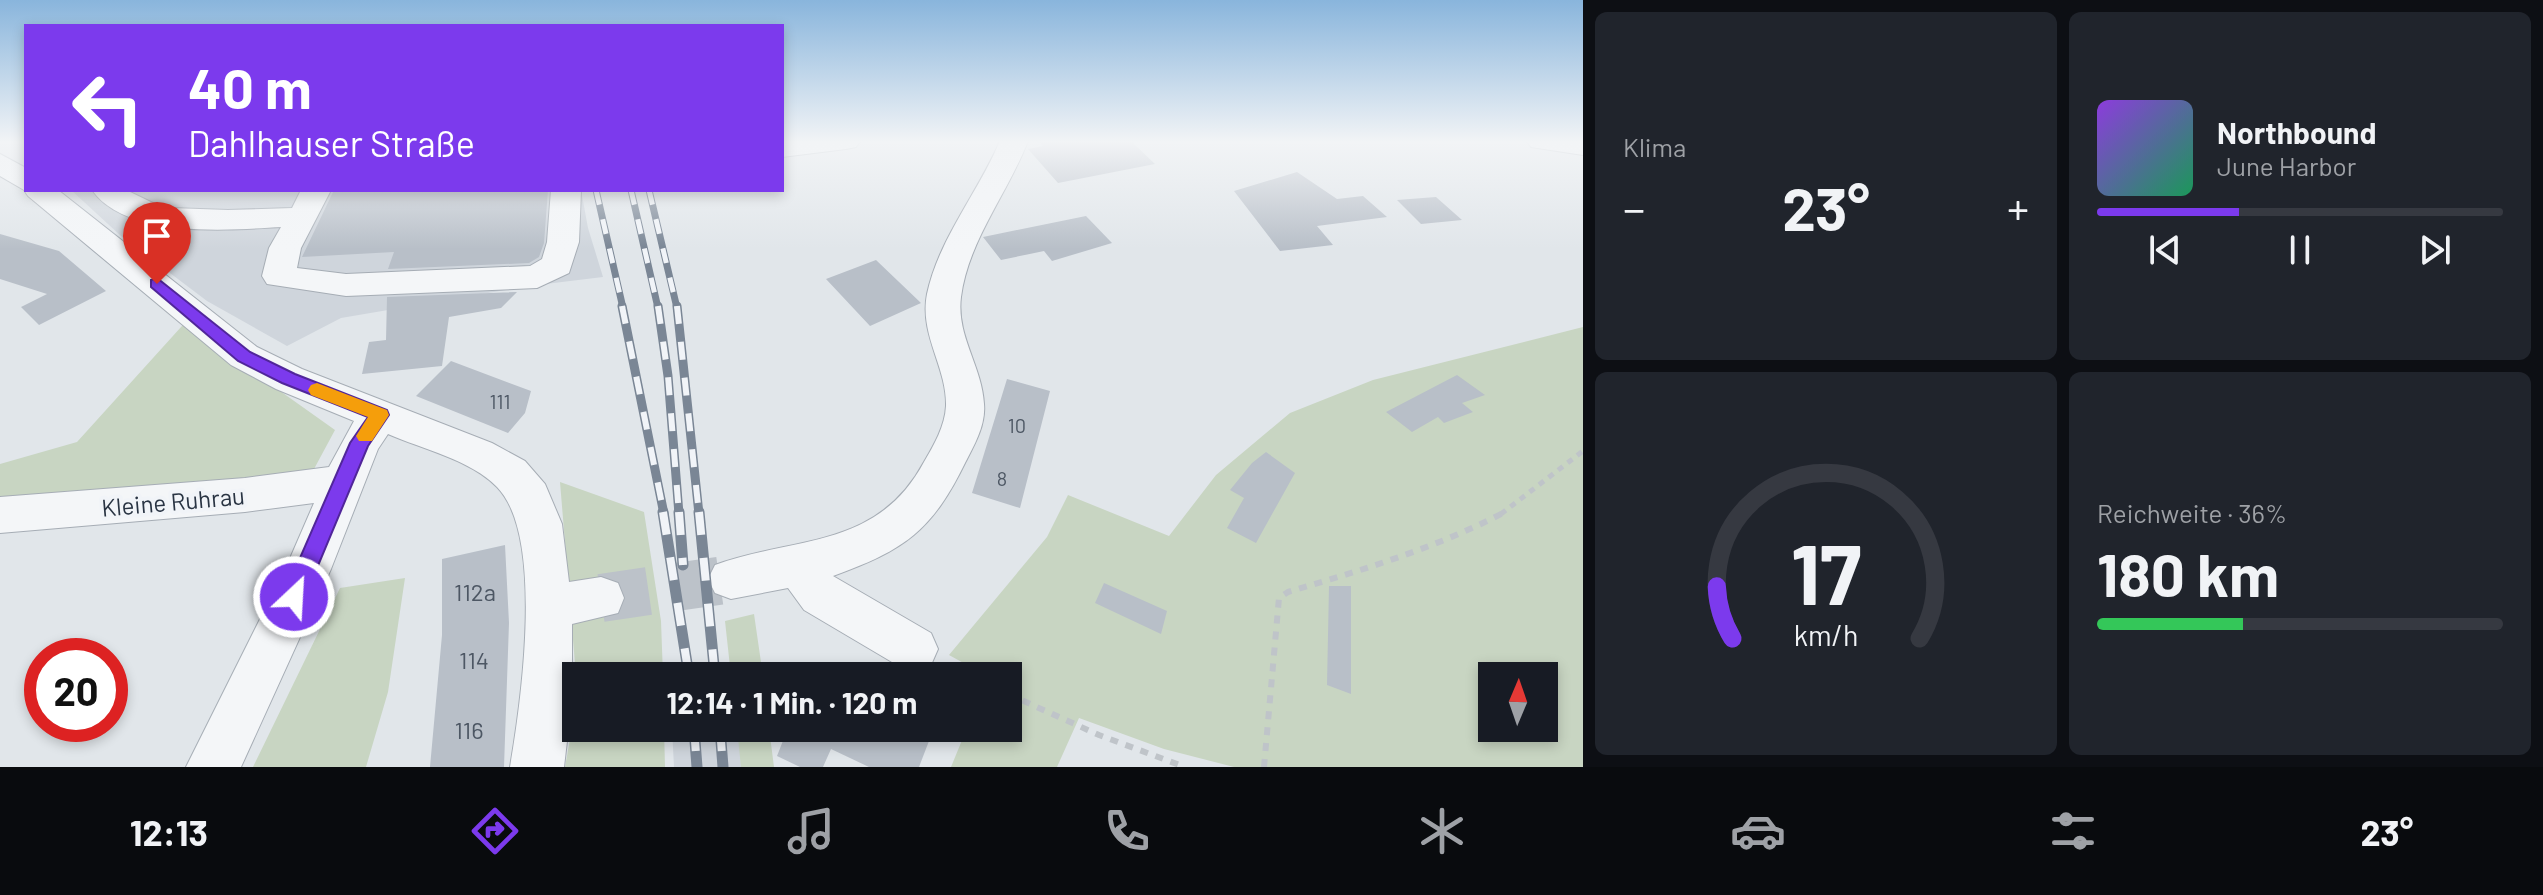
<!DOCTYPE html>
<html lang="de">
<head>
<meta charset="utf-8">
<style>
  :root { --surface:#171b24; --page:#20242c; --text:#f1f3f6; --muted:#9ea1a6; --line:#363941; --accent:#7c3aed }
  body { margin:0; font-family:Barlow,sans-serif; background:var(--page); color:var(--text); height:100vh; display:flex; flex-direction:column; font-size:30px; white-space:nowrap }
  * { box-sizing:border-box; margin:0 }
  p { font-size:26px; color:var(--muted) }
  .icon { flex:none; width:44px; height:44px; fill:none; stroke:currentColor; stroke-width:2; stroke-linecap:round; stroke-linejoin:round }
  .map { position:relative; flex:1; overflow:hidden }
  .details { display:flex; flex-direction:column; gap:12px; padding:12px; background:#0d0f14; width:960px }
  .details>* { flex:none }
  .top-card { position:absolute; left:24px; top:24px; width:760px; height:168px; border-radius:0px; box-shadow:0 4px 12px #0003; background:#7c3aed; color:#fff; overflow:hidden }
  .needle { width:52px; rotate:2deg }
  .fabs { position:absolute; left:1478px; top:662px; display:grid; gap:16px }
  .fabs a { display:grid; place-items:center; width:80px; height:80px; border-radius:0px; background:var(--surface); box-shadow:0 4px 12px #0003; font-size:40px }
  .speed { position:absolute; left:24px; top:638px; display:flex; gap:16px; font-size:40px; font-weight:700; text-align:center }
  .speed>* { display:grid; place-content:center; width:104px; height:104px; border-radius:50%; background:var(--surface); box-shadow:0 4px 12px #0003; line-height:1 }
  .speed .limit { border:12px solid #d22; background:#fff; color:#111 }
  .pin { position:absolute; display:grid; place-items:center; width:68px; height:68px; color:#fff; margin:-82px -34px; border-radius:50% 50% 50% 0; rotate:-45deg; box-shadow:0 0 8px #0007 }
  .pin .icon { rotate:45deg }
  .me { position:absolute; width:88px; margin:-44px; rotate:25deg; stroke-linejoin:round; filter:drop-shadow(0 0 6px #0008) }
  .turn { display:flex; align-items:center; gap:28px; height:168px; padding:0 32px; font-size:36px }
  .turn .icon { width:104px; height:104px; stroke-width:2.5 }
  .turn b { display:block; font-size:56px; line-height:68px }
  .big { font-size:60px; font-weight:700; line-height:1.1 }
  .details .card { flex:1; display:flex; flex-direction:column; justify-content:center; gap:12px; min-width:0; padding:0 28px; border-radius:12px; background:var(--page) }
  .details .dial { align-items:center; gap:0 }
  .dial svg { height:208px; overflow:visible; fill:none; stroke:var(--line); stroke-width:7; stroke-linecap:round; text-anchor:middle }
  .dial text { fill:var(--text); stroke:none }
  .song { display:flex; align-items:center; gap:24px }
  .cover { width:96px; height:96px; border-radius:12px; background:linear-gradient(135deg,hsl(270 70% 55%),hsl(150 70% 35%)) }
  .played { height:8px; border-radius:4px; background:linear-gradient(90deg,var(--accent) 35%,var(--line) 35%) }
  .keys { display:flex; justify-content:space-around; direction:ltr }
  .heat { display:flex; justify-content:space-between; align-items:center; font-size:44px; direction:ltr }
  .charge { height:12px; border-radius:6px; background:linear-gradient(90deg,#34c759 36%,var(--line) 0) }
  .details .tiles { flex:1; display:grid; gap:12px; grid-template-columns:repeat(2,1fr) }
  .trip { position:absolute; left:562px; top:662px; width:460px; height:80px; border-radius:0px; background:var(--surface); box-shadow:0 4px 12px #0003; font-weight:700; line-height:80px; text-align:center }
  .menu { display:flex; height:128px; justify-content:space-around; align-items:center; background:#090b0e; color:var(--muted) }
  .menu .icon { width:56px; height:56px }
  .menu .active { color:var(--accent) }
  .menu b { font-size:36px; color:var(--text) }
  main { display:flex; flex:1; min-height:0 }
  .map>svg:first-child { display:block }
</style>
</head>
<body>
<main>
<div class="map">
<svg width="1583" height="767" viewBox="0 0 1583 767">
  <rect width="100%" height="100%" fill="#e1e6ea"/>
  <path fill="#cfd5dc" d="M 71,190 L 581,190 L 588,228 L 603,277 L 529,286 L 341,318 L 287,346 L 207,301 L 121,236 Z
    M 672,728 L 744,728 L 751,767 L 674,767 Z"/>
  <path fill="#c8d5c2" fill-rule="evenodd" d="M 191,316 L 252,371 L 335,430 L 314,469 L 267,478 L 0,507 L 0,464 L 77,442 Z
    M 1583,327 L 1583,767 L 1234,767 L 1164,749 L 1079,718 L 1057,767 L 951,767 L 967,728 L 1008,728 L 1008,676 L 987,676 L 949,655 L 1047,537 L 1068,495 L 1169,536 L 1216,475 L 1290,413 L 1373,380 ZM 1492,676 L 1544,676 L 1544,728 L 1492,728 Z
    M 560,482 L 644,512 L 661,621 L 663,676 L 576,676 Z
    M 405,578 L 388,692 L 366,767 L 253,767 L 340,588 Z
    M 754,614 L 763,676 L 731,676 L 725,621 Z
    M 576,705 L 576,728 L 664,728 L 665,767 L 565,767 Z
    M 737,728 L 769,728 L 774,767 L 741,767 Z"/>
  <path fill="#b8bfc8" d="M 1038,141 L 1131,141 L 1155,164 L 1058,183 L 1028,149 L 1043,146 Z
    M 1297,172 L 1337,199 L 1363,196 L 1387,217 L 1317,226 L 1333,245 L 1280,251 L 1234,191 Z
    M 334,190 L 548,190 L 544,243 L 539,257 L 529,263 L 388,269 L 394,252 L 302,257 Z
    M 1436,197 L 1462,220 L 1421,224 L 1397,200 Z
    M 1086,216 L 1112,243 L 1052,261 L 1044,251 L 1001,260 L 983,237 Z
    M 0,234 L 59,251 L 106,291 L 39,325 L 21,307 L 47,294 L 0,279 Z
    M 876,260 L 921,303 L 870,326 L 826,279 Z
    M 517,292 L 501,308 L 449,317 L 442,366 L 362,374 L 369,342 L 386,340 L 387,297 Z
    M 451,361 L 531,391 L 525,413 L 508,433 L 416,396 Z
    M 1457,375 L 1485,395 L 1462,403 L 1473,412 L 1444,423 L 1438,417 L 1412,432 L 1386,412 Z
    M 1007,379 L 1050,391 L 1020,508 L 972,493 Z
    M 1266,452 L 1295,473 L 1256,543 L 1227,528 L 1244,498 L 1230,490 L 1252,463 Z
    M 505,545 L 509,623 L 504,767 L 430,767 L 442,635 L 442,559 Z
    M 1104,583 L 1167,611 L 1161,634 L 1095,603 Z
    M 1329,586 L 1351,586 L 1351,694 L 1327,685 Z
    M 788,728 L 934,728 L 919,767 L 869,767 L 831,749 L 823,767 L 800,767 L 777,756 Z"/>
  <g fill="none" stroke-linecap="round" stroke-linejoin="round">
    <path stroke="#bcc2c9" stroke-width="48" stroke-dasharray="48 24" stroke-linecap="butt" d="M 601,598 L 731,579"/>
    <g stroke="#a6adb5" stroke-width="2">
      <path id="minor" d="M 782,141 L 860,141 L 856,147 L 846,149 L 782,157 Z
        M 1000,141 L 1028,141 C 1008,193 968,241 961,297 C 956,336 982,366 984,404 C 986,424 975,444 966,461 C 932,531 905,550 833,576 L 931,633 L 938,649 L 931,665 L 914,672 L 897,665 L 804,610 L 788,588 L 731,599 L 715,593 L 708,579 L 715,565 C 794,536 877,550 924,462 C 934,445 945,426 946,406 C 947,367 919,335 927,294 C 939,238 978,193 1000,141 Z
        M 1527,141 L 1583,141 L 1583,155 L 1531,147 Z
        M 0,154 L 26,168 L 26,190 L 58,190 L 257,347 L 302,369 L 492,443 L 525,461 L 545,484 L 562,524 L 569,582 L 601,577 L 618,583 L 624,598 L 618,613 L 572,624 L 572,698 L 564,767 L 510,767 C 521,703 545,536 497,487 C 471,460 422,449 388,434 L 378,449 L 331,569 L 241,767 L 186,767 L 288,563 L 314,503 L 245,512 L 0,533 L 0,497 L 245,478 L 329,467 L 354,421 L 276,389 L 231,365 L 28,196 L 24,190 L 0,176 Z
        M 92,190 L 126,190 L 155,204 L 172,208 L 228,210 L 292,208 L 301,190 L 331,190 L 301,248 L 297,268 L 346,274 L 530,266 L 542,259 L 547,242 L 551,190 L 581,190 L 579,242 L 569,273 L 537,288 L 346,296 L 267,284 L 262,276 L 269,248 L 281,227 C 229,230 126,239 92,190 Z"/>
    </g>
    <path stroke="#bfc4c9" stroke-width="5" stroke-dasharray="6 6" stroke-linecap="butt" d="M 1501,514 L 1583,451"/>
    <path stroke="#bfc4c9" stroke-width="6" stroke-dasharray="8 8" stroke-linecap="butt" d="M 948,665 L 971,676
      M 1008,694 L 1099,735 L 1185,767
      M 1264,767 L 1279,598 L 1288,592 C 1362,570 1436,548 1505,512"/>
    <use href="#minor" fill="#f4f6f8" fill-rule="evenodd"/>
    <g stroke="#7a8695" stroke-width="7">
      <path id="rail-far2" d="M 596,190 L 623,308
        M 631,190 L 658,308
        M 649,190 L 677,308"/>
    </g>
    <g stroke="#7a8695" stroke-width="9">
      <path id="rail-far1" d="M 622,306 L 664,514
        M 658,306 L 668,376 L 679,514
        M 677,306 L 699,514"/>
    </g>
    <g stroke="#7a8695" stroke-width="11">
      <path id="rail" d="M 663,512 L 689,676
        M 679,512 L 683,565
        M 699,512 L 715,676
        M 694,728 L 697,767
        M 720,728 L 723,767"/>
    </g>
    <use href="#rail-far2" stroke="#f1f4f8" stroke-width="5" stroke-dasharray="15" stroke-linecap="butt"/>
    <use href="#rail-far1" stroke="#f1f4f8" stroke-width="6" stroke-dasharray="18" stroke-linecap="butt"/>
    <use href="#rail" stroke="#f1f4f8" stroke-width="8" stroke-dasharray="23" stroke-linecap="butt"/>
  </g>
  <linearGradient id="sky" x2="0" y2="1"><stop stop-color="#89b5dc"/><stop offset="0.57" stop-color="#f2f4f6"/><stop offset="1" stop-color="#f2f4f6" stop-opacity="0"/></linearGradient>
  <rect width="1583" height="249" fill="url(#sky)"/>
  <path fill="#7c3aed" stroke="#51269a" stroke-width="2" d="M 157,278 L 250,352 L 295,374 L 387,410 L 389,415 L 368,446 L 302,604 L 294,607 L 286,604 L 283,597 L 350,443 L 368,417 L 282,383 L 238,361 L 151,287 L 151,280 Z"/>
  <path fill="#f59e0b" d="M 317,383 L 387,410 L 389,415 L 372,441 L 359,441 L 356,436 L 368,417 L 311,395 L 308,390 L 311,385 Z"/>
  <g text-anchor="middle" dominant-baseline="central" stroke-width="8" stroke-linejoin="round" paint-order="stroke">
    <g font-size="20" fill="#4d5764">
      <text x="500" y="401">111</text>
      <text x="1017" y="425">10</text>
      <text x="1002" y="478">8</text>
    </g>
    <g font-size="24" fill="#293443" stroke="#f1f4f8">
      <text transform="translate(173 501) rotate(-5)">Kleine Ruhrau</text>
    </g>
    <g font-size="24" fill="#4d5764">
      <text x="475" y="591">112a</text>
      <text x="474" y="659">114</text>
      <text x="469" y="729">116</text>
    </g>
  </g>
</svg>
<div class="fabs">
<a><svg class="needle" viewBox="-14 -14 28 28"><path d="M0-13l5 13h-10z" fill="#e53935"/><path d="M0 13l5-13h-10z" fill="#9ea1a6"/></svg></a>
</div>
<div class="speed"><div class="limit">20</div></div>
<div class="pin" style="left:157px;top:284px;background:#d93025"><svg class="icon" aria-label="arrive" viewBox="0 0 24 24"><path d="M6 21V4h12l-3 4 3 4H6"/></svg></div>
<svg class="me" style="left:294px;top:597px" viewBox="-20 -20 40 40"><circle r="17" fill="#7c3aed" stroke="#fff" stroke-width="3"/><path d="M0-11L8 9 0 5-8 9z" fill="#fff"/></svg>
<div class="trip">12:14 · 1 Min. · 120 m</div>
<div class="top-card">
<div class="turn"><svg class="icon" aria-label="left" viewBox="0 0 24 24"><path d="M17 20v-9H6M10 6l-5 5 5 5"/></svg><div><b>40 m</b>Dahlhauser Straße</div></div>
</div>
</div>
<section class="details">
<div class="tiles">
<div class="card"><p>Klima</p>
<div class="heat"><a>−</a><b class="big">23°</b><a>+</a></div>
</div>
<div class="card">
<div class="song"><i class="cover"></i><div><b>Northbound</b><p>June Harbor</p></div></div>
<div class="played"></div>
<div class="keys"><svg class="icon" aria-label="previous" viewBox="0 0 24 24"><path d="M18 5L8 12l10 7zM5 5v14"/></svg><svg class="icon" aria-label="pause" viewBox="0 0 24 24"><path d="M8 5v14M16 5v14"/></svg><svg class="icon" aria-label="next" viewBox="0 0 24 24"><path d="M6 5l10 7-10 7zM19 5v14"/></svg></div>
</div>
<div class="card dial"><svg viewBox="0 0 100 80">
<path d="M14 69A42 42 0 1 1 86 69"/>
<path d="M14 69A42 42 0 0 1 8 49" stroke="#7c3aed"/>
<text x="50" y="56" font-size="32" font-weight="700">17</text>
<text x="50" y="72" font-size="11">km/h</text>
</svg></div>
<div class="card"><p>Reichweite · 36%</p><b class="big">180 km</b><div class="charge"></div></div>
</div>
</section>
</main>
<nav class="menu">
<b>12:13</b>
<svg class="icon active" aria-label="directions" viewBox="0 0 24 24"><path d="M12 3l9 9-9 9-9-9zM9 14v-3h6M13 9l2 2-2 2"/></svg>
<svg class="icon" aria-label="music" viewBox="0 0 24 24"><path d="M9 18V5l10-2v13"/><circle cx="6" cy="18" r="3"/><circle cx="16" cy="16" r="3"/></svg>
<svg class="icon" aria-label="phone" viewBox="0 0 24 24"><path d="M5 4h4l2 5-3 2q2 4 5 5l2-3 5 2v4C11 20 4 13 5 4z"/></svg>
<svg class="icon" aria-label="climate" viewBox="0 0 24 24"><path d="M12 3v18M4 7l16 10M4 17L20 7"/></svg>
<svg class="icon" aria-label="car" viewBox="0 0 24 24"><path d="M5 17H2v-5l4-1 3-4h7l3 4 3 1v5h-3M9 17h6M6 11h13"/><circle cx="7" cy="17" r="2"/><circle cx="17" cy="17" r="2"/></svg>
<svg class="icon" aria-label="filters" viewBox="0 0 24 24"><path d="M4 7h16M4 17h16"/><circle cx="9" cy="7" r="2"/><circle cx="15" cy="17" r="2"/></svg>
<b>23°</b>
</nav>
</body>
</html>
